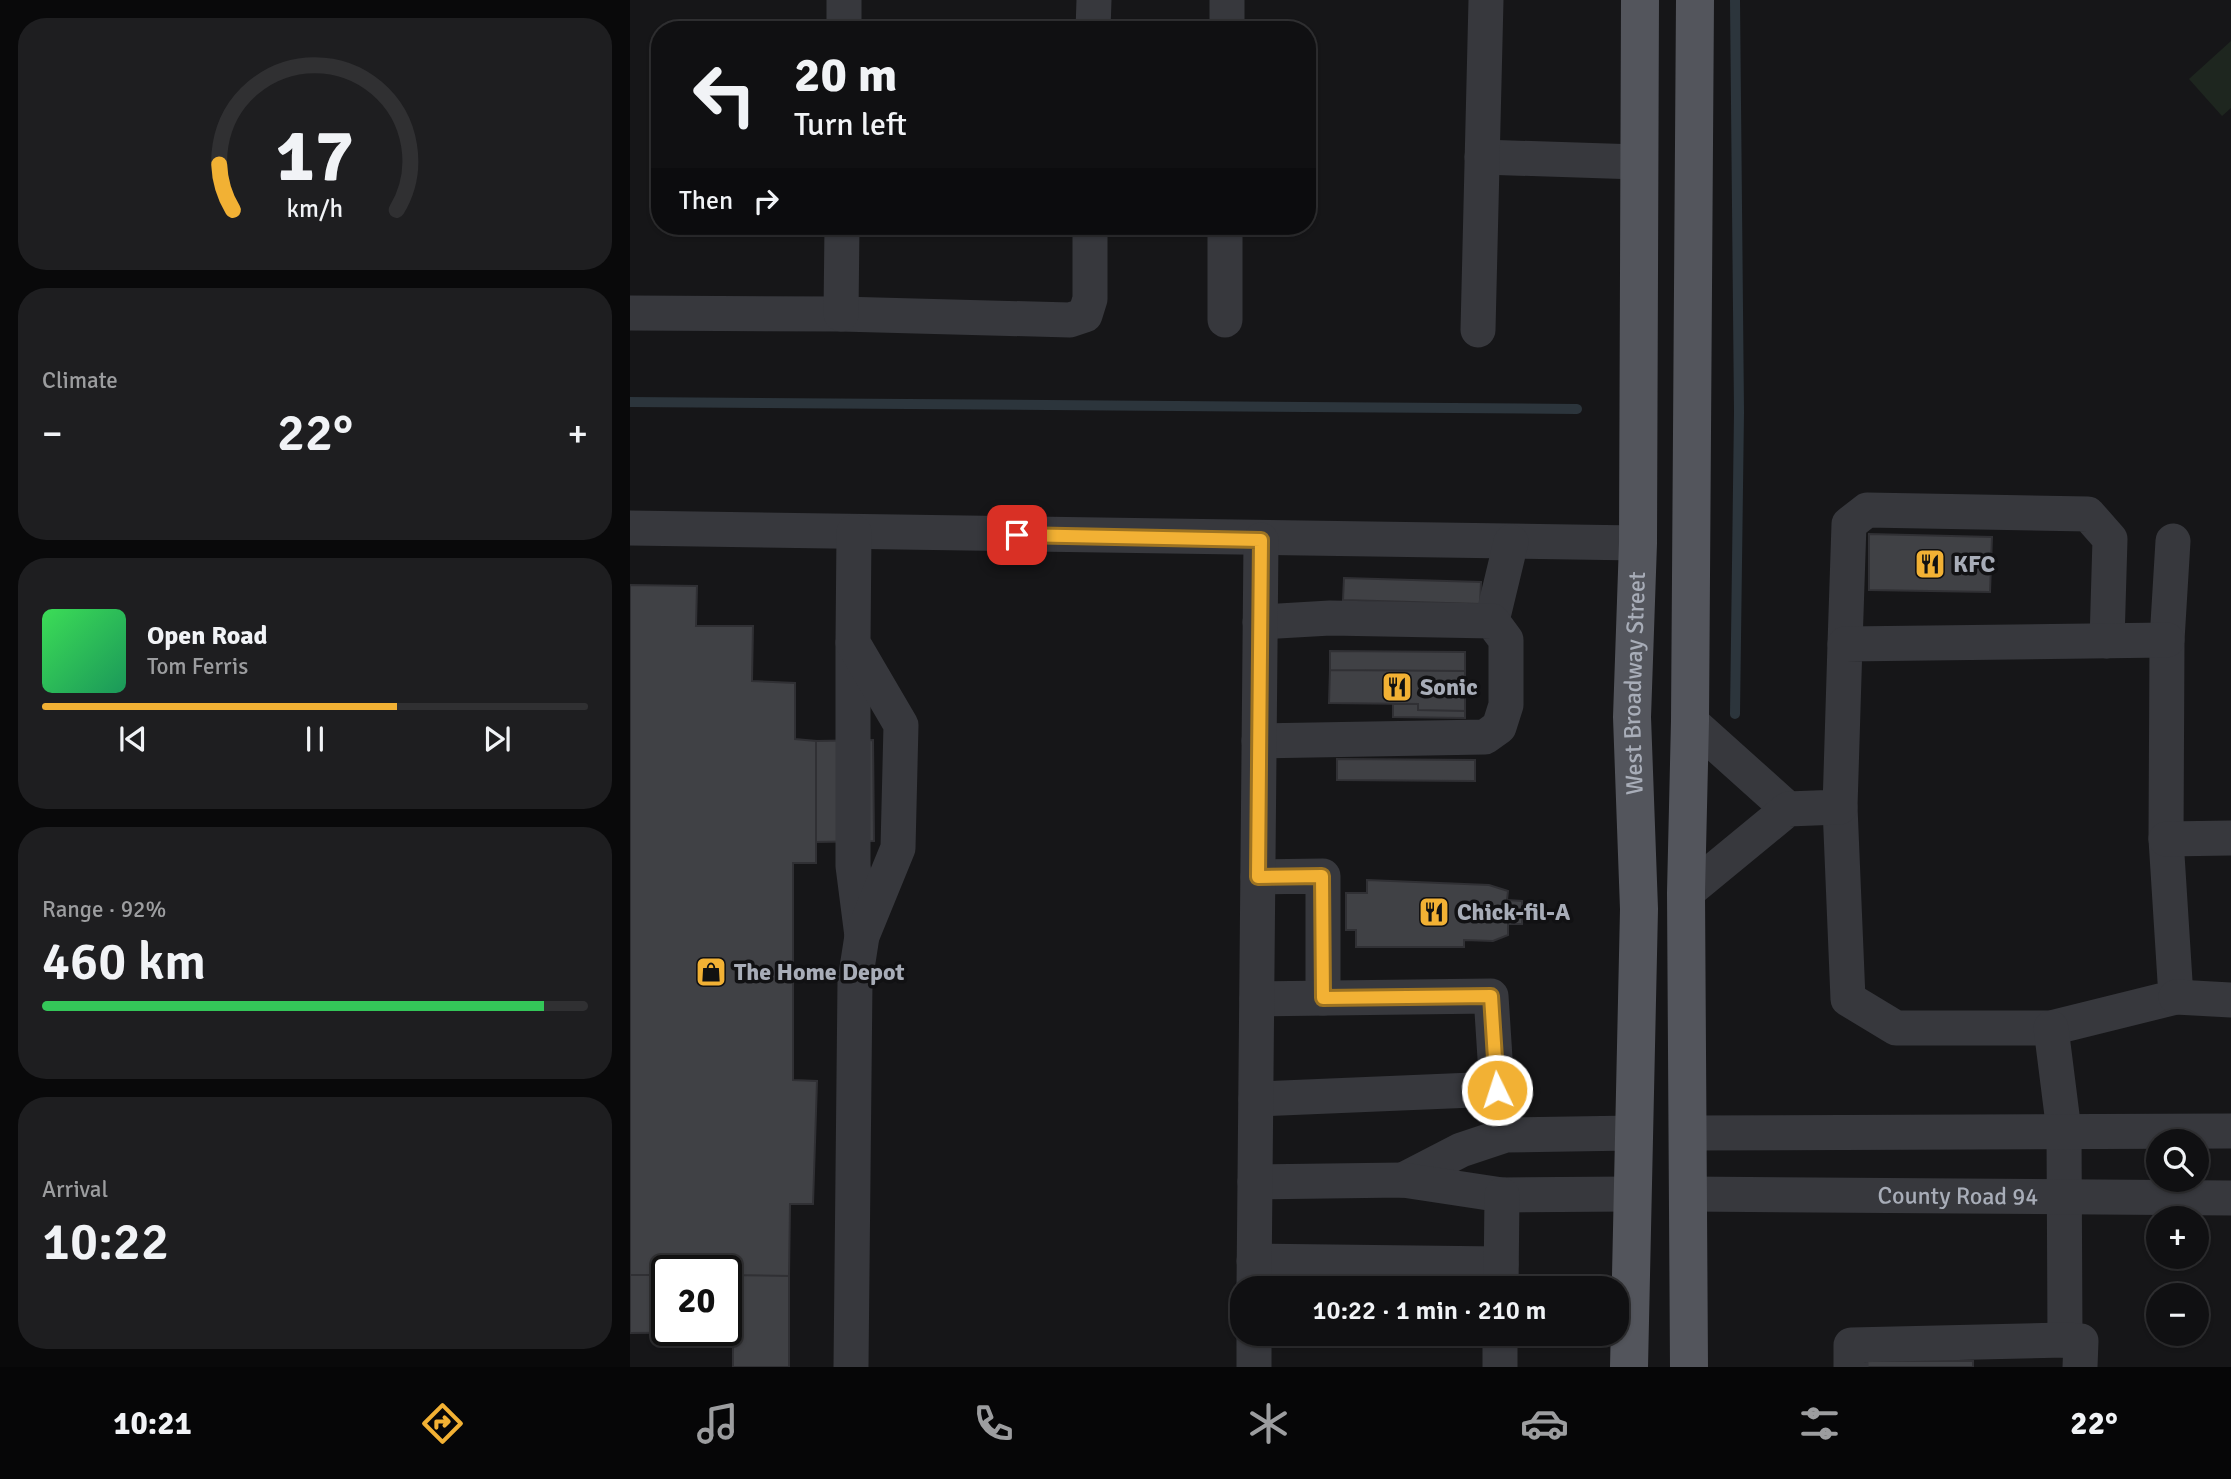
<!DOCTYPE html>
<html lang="en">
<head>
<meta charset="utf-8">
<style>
  :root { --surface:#101012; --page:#1e1e20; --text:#f1f3f6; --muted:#9c9d9f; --line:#303032; --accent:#f2b134 }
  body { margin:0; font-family:Signika,sans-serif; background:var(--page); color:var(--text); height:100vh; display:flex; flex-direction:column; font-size:26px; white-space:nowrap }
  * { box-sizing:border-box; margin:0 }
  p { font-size:23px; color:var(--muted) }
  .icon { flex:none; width:38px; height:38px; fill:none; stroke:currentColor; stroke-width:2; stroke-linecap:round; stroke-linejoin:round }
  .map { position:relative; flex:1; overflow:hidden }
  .drawer { display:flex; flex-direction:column; gap:18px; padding:18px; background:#09090a; width:630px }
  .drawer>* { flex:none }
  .hud { position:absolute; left:21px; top:21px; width:665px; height:214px; border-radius:28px; box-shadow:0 2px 5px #0004,0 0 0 2px var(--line); background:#101012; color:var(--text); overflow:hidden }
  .fabs { position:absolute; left:1516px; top:1129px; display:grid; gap:14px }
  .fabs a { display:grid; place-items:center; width:63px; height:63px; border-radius:50%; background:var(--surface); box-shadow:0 2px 5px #0004,0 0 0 2px var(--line); font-size:35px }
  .speed { position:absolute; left:21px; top:1255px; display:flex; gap:14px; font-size:35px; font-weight:700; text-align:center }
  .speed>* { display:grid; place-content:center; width:91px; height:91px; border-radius:50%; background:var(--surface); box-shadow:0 2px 5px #0004,0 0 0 2px var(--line); line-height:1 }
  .speed .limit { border:4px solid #111; border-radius:10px; background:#fff; color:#111 }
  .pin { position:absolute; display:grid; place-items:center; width:60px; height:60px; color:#fff; margin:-30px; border-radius:14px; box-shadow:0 4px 10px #0006 }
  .me { position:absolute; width:77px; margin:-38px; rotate:356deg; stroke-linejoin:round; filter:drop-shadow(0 0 5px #0008) }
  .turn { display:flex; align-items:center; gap:24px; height:147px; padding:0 28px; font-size:32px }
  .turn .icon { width:91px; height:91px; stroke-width:2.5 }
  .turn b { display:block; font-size:49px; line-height:60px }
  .then { display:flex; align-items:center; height:66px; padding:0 28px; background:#0003; gap:14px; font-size:26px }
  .big { font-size:52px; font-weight:600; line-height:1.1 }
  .drawer .card { flex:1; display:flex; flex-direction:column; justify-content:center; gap:10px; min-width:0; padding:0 24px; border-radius:28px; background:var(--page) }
  .drawer .dial { align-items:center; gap:0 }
  .dial svg { height:182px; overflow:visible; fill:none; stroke:var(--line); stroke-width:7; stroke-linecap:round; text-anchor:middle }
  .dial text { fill:var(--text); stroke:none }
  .song { display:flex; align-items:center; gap:21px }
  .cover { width:84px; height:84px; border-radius:10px; background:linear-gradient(135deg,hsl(130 70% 55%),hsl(150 70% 35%)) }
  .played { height:7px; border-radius:4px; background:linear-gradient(90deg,var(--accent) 65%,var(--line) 65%) }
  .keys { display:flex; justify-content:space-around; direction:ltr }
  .heat { display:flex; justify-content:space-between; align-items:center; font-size:38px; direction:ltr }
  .charge { height:10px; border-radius:5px; background:linear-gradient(90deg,#34c759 92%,var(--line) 0) }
  .trip { position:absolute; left:600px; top:1276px; width:399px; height:70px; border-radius:28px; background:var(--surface); box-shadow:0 2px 5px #0004,0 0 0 2px var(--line); font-weight:600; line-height:70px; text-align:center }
  .tabs { display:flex; height:112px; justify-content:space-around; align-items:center; background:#060607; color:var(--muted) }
  .tabs .icon { width:49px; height:49px }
  .tabs .current { color:var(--accent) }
  .tabs b { font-size:32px; color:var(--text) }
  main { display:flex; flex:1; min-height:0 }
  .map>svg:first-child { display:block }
</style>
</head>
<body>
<main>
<section class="drawer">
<div class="card dial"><svg viewBox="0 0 100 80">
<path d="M14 69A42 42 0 1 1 86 69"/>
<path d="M14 69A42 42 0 0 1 8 49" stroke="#f2b134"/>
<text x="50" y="56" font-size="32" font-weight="700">17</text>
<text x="50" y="72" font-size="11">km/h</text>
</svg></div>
<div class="card"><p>Climate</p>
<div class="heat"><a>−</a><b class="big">22°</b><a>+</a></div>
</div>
<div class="card">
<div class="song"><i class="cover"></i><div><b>Open Road</b><p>Tom Ferris</p></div></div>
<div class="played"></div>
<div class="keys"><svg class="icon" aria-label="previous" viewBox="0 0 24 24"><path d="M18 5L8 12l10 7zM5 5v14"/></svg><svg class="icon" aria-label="pause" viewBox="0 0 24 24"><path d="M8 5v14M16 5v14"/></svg><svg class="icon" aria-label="next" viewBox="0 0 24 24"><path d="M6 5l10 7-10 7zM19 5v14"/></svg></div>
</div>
<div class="card"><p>Range · 92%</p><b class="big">460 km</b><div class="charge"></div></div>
<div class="card"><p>Arrival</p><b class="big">10:22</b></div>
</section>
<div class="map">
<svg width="1601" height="1367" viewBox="0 0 1601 1367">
  <rect width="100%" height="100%" fill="#161618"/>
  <path fill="#1e261f" d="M 1601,41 L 1601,108 L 1592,116 L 1559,79 Z"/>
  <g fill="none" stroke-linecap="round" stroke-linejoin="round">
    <path stroke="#2c353c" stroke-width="10" d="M 1105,0 L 1109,412 L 1105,714
      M 0,402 L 947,409"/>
  </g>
  <path fill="#404145" stroke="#303034" stroke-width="2" d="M 1239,534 L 1362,537 L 1360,592 L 1239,590 Z
    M 714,578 L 851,582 L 850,604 L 713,600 Z
    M 0,585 L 67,586 L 66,626 L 123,626 L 122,681 L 165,683 L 165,739 L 186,741 L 186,863 L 163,863 L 163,1080 L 187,1081 L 183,1204 L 160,1204 L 159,1276 L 96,1275 L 96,1270 L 37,1270 L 37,1275 L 0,1275 Z
    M 700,651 L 835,652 L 835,671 L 700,670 Z
    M 700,670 L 835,671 L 835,711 L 788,710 L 788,704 L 699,703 Z
    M 763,704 L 788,704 L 788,710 L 835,711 L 835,718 L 763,717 Z
    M 243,740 L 244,841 L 186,842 L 186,741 Z
    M 707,759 L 845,760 L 845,781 L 707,780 Z
    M 737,880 L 859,885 L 878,891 L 877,900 L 892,901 L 892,924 L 878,924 L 878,935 L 863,941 L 834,940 L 834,947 L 726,947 L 726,930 L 716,930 L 716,893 L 737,893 Z
    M 0,1275 L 37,1275 L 37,1330 L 96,1330 L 96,1275 L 103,1275 L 103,1332 L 0,1333 Z
    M 103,1275 L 159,1276 L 159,1367 L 103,1367 Z
    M 1237,1361 L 1343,1361 L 1343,1367 L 1237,1367 Z"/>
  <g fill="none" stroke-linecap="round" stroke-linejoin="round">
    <g stroke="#37383d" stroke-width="35">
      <path d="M 214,30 L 214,0"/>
      <path d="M 463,30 L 464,0"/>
      <path d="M 597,30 L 597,0"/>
      <path d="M 852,157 L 1008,162"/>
      <path d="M 0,313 L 211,314 L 440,320 L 455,315 L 460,299 L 460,226"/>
      <path d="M 211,314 L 212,226"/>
      <path d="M 595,320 L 595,226"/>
      <path d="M 848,330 L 856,0"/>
      <path d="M 0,528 L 1008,543"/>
      <path d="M 862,621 L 881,542"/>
      <path d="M 223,643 L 223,866 L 232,936"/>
      <path d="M 1215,644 L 1219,524 L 1237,510 L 1458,514 L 1480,539 L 1477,641"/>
      <path d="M 1060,721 L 1158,809"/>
      <path d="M 629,741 L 855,737 L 869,727 L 876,705 L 876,640 L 862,621 L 700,618 L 630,622"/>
      <path d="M 1210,807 L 1218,999 L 1266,1028 L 1421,1028 L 1546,997 L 1536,839 L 1537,640 L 1543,541"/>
      <path d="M 1536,839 L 1601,838"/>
      <path d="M 628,877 L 693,876 L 693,998"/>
      <path d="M 1056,893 L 1158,809 L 1210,807 L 1215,644 L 1537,640"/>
      <path d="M 1546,997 L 1601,1000"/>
      <path d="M 1421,1028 L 1434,1131 L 1435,1340"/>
      <path d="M 626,1099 L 867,1089 L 861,996 L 627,999"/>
      <path d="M 1058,1133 L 1601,1131"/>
      <path d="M 773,1180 L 831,1150 L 876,1135 L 1003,1133"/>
      <path d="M 625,1182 L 773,1180 L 872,1195 L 1001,1194"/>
      <path id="s1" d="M 1057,1194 L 1601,1198"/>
      <path d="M 624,1261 L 871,1264"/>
      <path d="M 624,1288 L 631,540"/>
      <path d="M 871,1288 L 872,1195"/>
      <path d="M 221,1367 L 225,981 L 232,936 L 268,848 L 271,725 L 223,643 L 224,532"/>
      <path d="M 624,1367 L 624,1334"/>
      <path d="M 870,1367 L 870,1334"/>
      <path d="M 1221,1367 L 1221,1345 L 1435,1340 L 1451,1341 L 1450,1367"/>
    </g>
    <g stroke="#53555c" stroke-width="38">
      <path id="s2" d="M 999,1367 L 1009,909 L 1002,717 L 1008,543 L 1010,0"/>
      <path d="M 1059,1367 L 1056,893 L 1060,721 L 1065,0"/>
    </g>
  </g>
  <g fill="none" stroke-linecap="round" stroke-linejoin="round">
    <g stroke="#9d7322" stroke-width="18">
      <path id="route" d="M 387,535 L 631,540 L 628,877 L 692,876 L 693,998 L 861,996 L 867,1090"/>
    </g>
    <use href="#route" stroke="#f2b134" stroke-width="12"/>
  </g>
  <defs>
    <g id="restaurant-square" transform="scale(1.575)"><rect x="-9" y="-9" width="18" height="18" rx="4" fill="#f2b134" stroke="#111113"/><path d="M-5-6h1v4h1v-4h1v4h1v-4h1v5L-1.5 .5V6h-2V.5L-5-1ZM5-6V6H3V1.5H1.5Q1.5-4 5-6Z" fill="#111"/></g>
    <g id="shop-square" transform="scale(1.575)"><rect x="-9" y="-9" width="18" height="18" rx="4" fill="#f2b134" stroke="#111113"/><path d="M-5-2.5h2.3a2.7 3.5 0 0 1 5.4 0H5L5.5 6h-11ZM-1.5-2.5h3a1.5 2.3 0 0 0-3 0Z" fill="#111"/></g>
  </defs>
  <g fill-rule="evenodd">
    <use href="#restaurant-square" x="1300" y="564"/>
    <use href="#restaurant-square" x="767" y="687"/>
    <use href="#restaurant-square" x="804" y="912"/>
    <use href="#shop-square" x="81" y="972"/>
  </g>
  <g text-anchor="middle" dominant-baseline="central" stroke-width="7" stroke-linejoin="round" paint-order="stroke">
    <g font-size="24" font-weight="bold" fill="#a8adb8" stroke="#111113" text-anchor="start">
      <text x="1323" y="564">KFC</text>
      <text x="790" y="687">Sonic</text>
      <text x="827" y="912">Chick-fil-A</text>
      <text x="104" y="972">The Home Depot</text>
    </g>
    <g font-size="24" fill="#a8adb8" stroke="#111113">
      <text stroke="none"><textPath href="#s2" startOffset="684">West Broadway Street</textPath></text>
      <text stroke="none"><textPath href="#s1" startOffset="271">County Road 94</textPath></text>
    </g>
  </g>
</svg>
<div class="fabs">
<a><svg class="icon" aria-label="search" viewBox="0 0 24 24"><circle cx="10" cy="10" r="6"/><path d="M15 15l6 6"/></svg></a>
<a>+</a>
<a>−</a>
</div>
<div class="speed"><div class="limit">20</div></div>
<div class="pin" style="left:387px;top:535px;background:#d93025"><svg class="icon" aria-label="arrive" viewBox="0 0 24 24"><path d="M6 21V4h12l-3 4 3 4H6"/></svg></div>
<svg class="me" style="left:867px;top:1090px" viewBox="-20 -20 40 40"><circle r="17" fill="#f2b134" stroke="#fff" stroke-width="3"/><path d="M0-11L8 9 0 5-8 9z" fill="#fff"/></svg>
<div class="trip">10:22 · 1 min · 210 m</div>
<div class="hud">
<div class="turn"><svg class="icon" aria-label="left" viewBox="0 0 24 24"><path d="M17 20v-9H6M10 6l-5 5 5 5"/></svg><div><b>20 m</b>Turn left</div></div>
<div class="then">Then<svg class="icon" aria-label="right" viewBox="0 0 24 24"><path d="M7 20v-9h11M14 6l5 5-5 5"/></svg></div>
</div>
</div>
</main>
<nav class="tabs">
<b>10:21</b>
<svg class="icon current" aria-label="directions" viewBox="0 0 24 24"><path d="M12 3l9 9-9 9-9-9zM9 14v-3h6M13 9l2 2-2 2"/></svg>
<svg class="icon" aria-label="music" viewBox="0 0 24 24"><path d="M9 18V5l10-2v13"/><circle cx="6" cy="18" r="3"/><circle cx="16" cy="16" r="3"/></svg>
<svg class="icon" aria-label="phone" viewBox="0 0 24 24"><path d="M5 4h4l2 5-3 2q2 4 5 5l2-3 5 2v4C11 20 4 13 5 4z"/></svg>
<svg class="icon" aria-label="climate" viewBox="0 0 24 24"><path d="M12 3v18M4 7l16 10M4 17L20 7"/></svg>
<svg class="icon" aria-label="car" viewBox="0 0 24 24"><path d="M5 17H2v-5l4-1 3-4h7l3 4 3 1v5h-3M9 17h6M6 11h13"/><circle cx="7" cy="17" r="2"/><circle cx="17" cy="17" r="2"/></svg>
<svg class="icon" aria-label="filters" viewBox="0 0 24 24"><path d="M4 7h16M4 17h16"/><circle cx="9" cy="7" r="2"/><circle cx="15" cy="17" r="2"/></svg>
<b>22°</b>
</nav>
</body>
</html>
